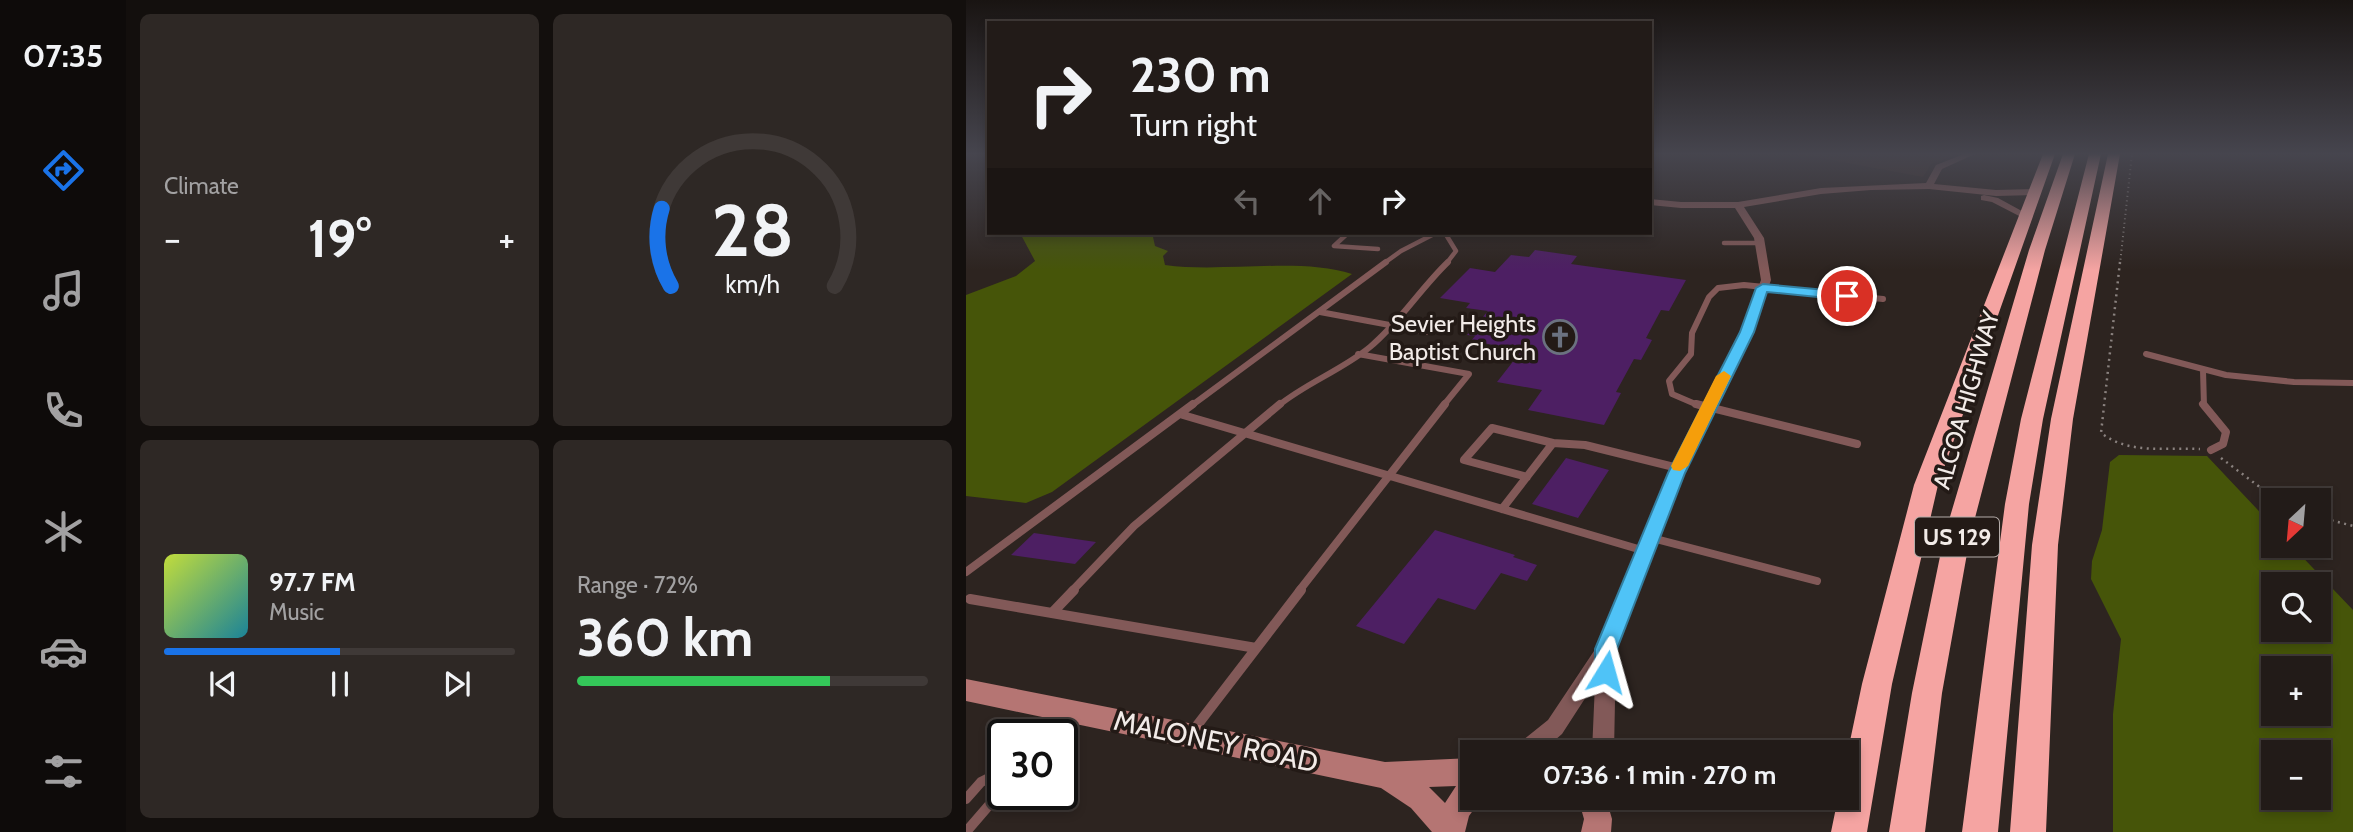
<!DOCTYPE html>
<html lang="en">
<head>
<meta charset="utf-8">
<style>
  :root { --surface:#221b18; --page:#2e2825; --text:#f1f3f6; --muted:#a2a1a2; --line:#3f3937; --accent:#1a73e8 }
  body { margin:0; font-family:Cabin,sans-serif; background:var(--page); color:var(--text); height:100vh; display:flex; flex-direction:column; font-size:26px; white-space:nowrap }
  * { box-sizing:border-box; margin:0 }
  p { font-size:23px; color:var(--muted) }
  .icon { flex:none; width:38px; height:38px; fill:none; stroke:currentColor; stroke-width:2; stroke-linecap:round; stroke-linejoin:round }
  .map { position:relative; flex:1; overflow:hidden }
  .drawer { display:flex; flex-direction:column; gap:14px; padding:14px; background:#130f0d; width:840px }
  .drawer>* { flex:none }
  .top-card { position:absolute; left:21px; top:21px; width:665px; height:214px; border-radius:0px; box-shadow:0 4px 10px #0003,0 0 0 2px var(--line); background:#221b18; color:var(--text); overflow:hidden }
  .needle { width:46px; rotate:206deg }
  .tools { position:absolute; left:1295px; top:488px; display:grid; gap:14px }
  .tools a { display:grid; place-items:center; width:70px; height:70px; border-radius:0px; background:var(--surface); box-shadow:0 4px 10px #0003,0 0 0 2px var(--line); font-size:35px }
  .speed { position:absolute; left:21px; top:719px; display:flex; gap:14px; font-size:35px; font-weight:700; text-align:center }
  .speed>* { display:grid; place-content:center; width:91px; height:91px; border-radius:50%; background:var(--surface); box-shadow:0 4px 10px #0003,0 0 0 2px var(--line); line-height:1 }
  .speed .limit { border:4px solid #111; border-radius:10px; background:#fff; color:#111 }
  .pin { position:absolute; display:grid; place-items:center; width:60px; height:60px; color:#fff; margin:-30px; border:4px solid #fff; border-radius:50%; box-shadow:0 2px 7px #0007 }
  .me { position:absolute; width:77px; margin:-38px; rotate:8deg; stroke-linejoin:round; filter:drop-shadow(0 0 5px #0008) }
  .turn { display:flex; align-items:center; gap:24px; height:147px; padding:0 28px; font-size:32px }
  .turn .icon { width:91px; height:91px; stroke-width:2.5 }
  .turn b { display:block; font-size:49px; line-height:60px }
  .lanes { display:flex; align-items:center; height:66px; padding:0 28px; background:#0003; justify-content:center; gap:35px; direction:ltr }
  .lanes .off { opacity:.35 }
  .big { font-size:52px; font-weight:700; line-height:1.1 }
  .drawer .widget { flex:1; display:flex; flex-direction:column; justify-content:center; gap:10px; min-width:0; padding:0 24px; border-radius:10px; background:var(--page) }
  .drawer .dial { align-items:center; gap:0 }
  .dial svg { height:182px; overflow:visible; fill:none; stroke:var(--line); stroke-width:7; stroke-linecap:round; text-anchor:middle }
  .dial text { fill:var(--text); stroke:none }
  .song { display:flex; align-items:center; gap:21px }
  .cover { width:84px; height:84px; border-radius:10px; background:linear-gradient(135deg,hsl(70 70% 55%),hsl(190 70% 35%)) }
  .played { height:7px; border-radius:4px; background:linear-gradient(90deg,var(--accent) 50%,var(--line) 50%) }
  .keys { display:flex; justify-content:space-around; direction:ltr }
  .heat { display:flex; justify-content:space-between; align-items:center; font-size:38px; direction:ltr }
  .charge { height:10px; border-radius:5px; background:linear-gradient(90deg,#34c759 72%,var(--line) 0) }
  .drawer .tiles { flex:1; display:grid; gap:14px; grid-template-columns:repeat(2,1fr) }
  .trip { position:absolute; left:494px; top:740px; width:399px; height:70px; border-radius:0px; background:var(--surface); box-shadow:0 4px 10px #0003,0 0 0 2px var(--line); font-weight:700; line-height:70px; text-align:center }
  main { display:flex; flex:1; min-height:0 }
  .dock { display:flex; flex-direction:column; width:126px; justify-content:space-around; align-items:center; background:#0e0b0a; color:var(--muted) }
  .dock .icon { width:49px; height:49px }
  .dock .active { color:var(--accent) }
  .dock b { font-size:32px; color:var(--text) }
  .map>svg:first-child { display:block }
</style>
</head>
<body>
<main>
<nav class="dock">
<b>07:35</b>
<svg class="icon active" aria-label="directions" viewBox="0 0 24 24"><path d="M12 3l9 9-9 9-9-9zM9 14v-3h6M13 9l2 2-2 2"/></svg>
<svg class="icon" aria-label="music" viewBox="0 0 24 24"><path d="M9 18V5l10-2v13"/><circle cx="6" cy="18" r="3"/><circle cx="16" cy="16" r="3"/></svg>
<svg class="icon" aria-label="phone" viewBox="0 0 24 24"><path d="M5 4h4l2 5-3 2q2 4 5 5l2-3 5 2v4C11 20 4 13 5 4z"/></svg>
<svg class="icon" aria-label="climate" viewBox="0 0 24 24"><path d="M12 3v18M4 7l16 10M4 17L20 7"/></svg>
<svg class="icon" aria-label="car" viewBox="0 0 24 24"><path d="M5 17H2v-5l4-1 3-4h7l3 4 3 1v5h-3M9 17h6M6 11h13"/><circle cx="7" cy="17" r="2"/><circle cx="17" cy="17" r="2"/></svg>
<svg class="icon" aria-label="filters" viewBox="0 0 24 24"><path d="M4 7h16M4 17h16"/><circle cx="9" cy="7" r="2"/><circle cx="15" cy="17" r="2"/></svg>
</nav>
<section class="drawer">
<div class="tiles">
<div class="widget"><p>Climate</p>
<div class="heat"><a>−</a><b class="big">19°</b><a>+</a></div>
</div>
<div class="widget dial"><svg viewBox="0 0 100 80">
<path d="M14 69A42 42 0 1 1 86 69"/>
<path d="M14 69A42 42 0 0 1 10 35" stroke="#1a73e8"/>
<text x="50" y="56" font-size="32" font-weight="700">28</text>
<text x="50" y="72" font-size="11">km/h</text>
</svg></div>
<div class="widget">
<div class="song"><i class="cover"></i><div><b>97.7 FM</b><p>Music</p></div></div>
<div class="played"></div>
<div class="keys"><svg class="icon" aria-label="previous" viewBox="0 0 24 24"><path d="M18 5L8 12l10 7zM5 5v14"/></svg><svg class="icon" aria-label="pause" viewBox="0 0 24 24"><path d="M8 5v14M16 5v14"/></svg><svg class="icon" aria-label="next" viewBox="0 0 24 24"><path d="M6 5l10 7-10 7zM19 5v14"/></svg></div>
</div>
<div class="widget"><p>Range · 72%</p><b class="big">360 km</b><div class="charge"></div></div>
</div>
</section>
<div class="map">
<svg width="1387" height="832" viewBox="0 0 1387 832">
  <rect width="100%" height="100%" fill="#2d2420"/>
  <path fill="#3b2b24" d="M 833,154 L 993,154 L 965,164 L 957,177 Z"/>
  <path fill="#465509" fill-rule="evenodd" d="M 54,233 L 190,233 L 187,237 L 189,246 L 202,251 L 197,256 L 199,265 C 256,273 334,257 386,274 L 86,492 L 60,503 L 0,496 L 0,295 L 50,276 L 69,261 Z
    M 1153,455 L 1241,456 L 1307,526 L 1307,546 L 1326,546 L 1387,610 L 1387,832 L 1147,832 L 1147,714 L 1155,639 L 1125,579 L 1126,561 L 1136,530 L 1144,462 ZM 1307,584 L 1353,584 L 1353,630 L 1307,630 ZM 1307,668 L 1353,668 L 1353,714 L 1307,714 ZM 1307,752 L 1353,752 L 1353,798 L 1307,798 Z"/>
  <path fill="#4d1f63" d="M 569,250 L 611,256 L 605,264 L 720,280 L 703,311 L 695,310 L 680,338 L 686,340 L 675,360 L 668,359 L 650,392 L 655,393 L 638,425 L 562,410 L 576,390 L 531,382 L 556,350 L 505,341 L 509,336 L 501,335 L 522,311 L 500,308 L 504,303 L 474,298 L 504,268 L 529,272 L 545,255 L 563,257 Z
    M 600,458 L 643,470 L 612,518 L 566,504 Z
    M 469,530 L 549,555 L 547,557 L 571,565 L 561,581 L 535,573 L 509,610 L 472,598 L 438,644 L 390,626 Z
    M 68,533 L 130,542 L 109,564 L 45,555 Z"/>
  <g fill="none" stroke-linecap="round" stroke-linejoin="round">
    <path stroke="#8a827f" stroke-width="2" stroke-dasharray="1 3.5" stroke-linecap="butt" d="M 1154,264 L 1166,154"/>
    <path stroke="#8a827f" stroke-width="2.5" stroke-dasharray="2 4.5" stroke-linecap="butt" d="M 1154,262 L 1135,433 C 1164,455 1200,447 1234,449
      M 1255,458 L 1311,500
      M 1353,517 L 1387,526"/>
    <path stroke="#825958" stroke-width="4.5" d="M 382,233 L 368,246 L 412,249
      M 418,233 L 442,234
      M 479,233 L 490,251 L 480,264
      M 758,243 L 793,243
      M 417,264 L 435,251 L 470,233"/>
    <path stroke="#825958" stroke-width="6" d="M 354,312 L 461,332
      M 392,354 L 503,374 L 477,406
      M 1180,354 L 1260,375 L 1328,382 L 1387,383
      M 1237,370 L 1238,406
      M 225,406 L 420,262
      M 312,406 C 340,383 376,370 404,347 C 434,322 454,289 482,262
      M 734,406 L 706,394 L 703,381 L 725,354 L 726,333 L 743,297 L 752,288 L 778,285 L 917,299"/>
    <path stroke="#825958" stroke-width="8" d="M 730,404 L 891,444
      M 1237,404 L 1260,432 L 1257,444 L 1245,450
      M 217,415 L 679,551
      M 561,477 L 498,460 L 526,428 L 587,443 L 619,445 L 712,468
      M 536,509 L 587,443
      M 686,538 L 851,581
      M 0,572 L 227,404
      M 106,591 L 168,526 L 314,404
      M 333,591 L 479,404"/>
    <path stroke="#825958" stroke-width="10" d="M 4,599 L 290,648
      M 86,613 L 108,590
      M 226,732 L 335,590
      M 69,735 L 89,712
      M 0,799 L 15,782 L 37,771
      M 0,832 L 37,789"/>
    <path fill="#825958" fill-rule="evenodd" d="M 998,154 L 1009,154 L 976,169 L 968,184 L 1030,190 L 1069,189 L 1073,192 L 1069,195 L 1030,196 L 963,189 L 905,190 L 855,194 L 778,207 L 798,238 L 805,280 L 787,332 L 720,468 L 650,649 L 648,752 L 626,752 L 629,683 L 596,734 L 575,752 L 548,752 L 551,745 L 582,720 L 632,645 L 704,468 L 775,332 L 795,280 L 788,238 L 769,208 L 715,208 L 684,205 L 684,199 L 715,202 L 772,202 L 855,188 L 960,183 L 970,165 Z
      M 1018,195 L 1032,198 L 1065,216 L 1057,218 L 1026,202 L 1015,200 L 1015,196 Z"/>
    <path fill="#b57573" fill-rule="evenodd" d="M 0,679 L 419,762 L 506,758 L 506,798 L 516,798 L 503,816 L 499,832 L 466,832 L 445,808 L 415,788 L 0,701 ZM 490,786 L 479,803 L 463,787 Z
      M 612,798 L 640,798 L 646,819 L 645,832 L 615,832 L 618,819 Z"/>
    <path fill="#f5a4a2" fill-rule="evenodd" d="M 1077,154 L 1089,154 L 972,485 L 926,684 L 901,832 L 865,832 L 872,798 L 880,798 L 880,760 L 896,684 L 948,485 Z
      M 1097,154 L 1109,154 L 1079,250 L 1004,537 L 976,693 L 959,832 L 923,832 L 946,693 L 978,537 L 1063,250 Z
      M 1123,154 L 1135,154 L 1077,419 L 1063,504 L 1032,832 L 996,832 L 1039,504 L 1055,419 Z
      M 1142,154 L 1154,154 L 1107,419 L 1092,545 L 1080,832 L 1044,832 L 1066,545 L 1085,419 Z"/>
  </g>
  <linearGradient id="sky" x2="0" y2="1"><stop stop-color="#191412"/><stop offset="0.57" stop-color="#46454e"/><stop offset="1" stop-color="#46454e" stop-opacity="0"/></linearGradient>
  <rect width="1387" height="270" fill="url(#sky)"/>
  <path fill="#4fc3f7" stroke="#337fa1" stroke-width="2" d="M 797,284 L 881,292 L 888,296 L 881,300 L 801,292 L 788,332 L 719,473 L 651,649 L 651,672 L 648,679 L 640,682 L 632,679 L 629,672 L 629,649 L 702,473 L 774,332 L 790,288 Z"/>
  <path fill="#f59e0b" d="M 758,371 L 765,376 L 722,466 L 714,471 L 707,470 L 705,466 L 750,376 Z"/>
  <defs>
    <g id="church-ring" transform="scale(1.75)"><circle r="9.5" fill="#231a16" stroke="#6b7280" stroke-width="1.5"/><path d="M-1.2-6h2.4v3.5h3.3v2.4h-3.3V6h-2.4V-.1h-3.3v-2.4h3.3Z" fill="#6b7280"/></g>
  </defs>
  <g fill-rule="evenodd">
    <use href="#church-ring" x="594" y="337"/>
  </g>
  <g text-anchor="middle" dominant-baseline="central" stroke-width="7" stroke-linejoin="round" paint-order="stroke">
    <rect fill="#231a16" stroke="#b4aca9" stroke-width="2" x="949" y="517.5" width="84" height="39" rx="5"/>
    <g font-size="23" font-weight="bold" fill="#f2ebe8">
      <text x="991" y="537">US 129</text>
    </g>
    <g font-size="24" fill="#f2ebe8" stroke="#231a16" text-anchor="end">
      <text x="570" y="323">Sevier Heights<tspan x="570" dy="28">Baptist Church</tspan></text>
    </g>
    <g font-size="24" fill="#f2ebe8" stroke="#231a16">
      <text transform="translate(1000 400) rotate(-74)">ALCOA HIGHWAY</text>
    </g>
    <g font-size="28" fill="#f2ebe8" stroke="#231a16">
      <text transform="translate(250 741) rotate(12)">MALONEY ROAD</text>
    </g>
  </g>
</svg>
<div class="tools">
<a><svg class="needle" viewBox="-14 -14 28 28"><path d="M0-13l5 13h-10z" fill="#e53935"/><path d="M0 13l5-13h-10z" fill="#a2a1a2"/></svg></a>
<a><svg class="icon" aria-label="search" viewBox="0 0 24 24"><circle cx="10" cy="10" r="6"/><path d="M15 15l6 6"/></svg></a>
<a>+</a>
<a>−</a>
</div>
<div class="speed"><div class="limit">30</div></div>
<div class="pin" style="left:881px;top:296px;background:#d93025"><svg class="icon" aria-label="arrive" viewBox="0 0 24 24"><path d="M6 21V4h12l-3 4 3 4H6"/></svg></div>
<svg class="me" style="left:640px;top:672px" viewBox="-20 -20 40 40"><path d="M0-17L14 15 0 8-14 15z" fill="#4fc3f7" stroke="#fff" stroke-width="4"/></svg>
<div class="trip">07:36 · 1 min · 270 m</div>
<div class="top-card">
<div class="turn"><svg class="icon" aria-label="right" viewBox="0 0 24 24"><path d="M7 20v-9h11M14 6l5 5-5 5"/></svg><div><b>230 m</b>Turn right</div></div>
<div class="lanes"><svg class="icon off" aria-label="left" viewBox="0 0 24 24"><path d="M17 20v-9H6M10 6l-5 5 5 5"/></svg><svg class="icon off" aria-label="ahead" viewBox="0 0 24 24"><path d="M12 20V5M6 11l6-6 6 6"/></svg><svg class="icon" aria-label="right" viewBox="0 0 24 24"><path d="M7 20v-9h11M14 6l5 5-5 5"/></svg></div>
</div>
</div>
</main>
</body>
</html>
